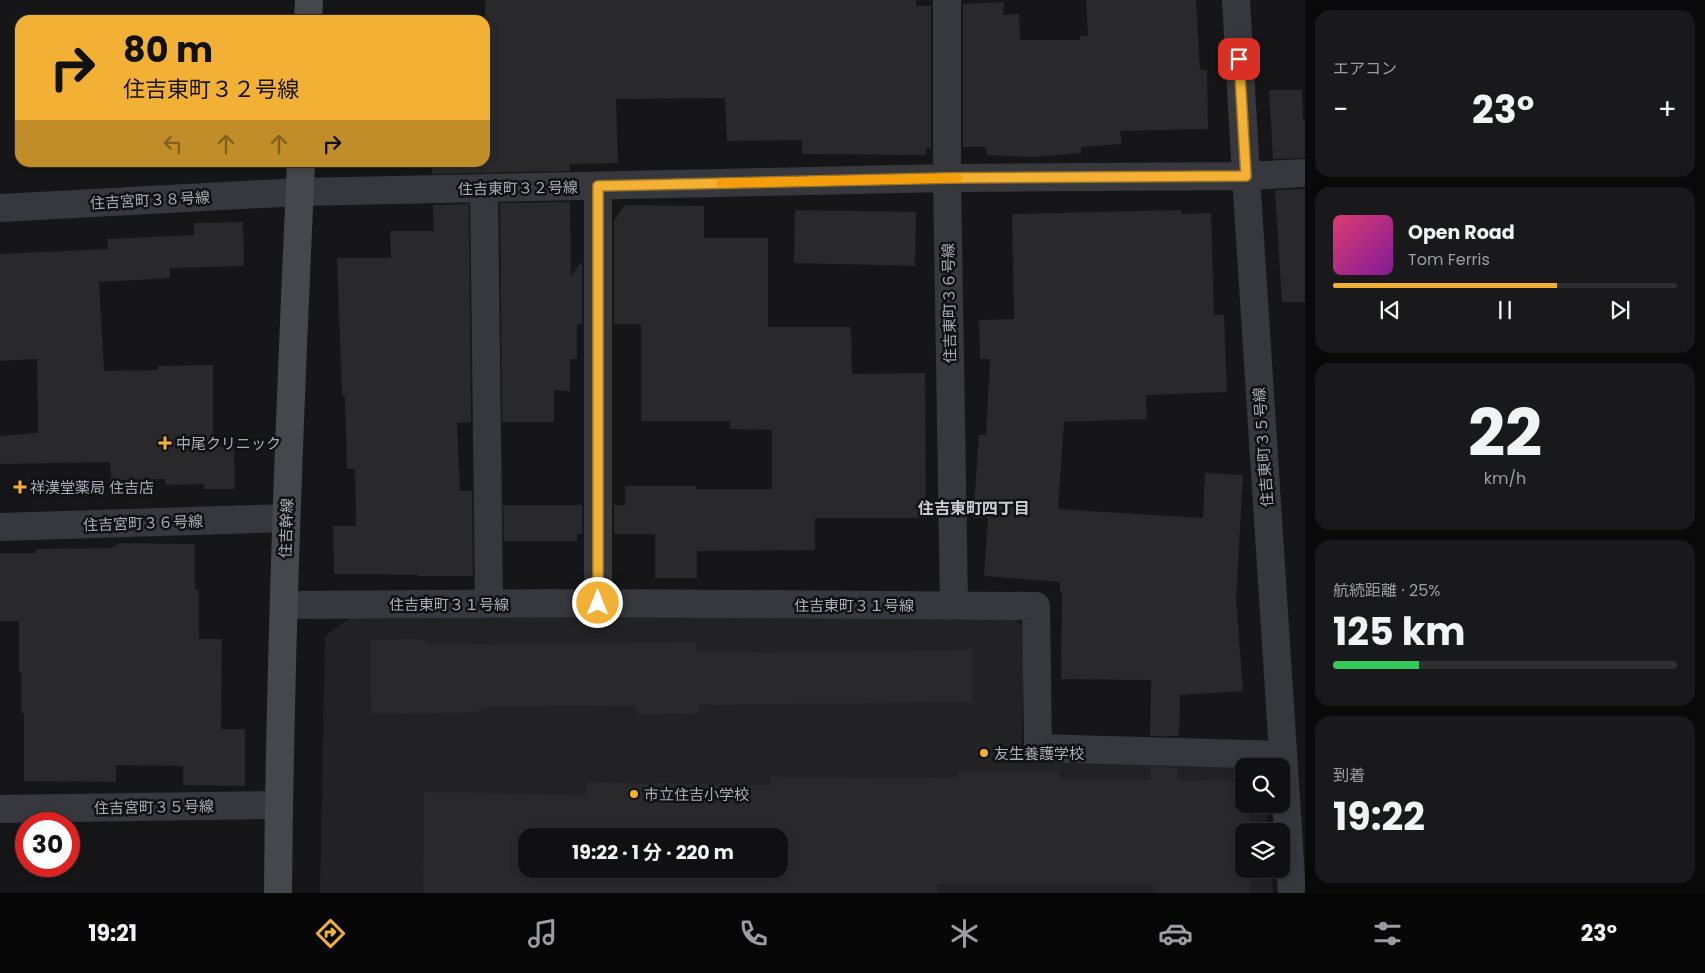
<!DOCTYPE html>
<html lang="ja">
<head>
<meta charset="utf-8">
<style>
  :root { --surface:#101012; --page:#19191b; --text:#f1f3f6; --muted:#9c9d9f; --line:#303032; --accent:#f2b134 }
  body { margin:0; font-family:Poppins,"Noto Sans JP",sans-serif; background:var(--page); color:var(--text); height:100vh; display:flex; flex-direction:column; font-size:19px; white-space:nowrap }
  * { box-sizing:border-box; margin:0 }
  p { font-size:16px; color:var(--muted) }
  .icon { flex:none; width:28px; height:28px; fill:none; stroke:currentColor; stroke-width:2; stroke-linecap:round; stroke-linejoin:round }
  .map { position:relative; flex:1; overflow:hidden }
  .side { display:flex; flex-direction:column; gap:10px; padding:10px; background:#09090a; width:400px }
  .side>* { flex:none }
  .top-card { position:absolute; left:15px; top:15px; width:475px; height:152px; border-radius:15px; box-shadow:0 2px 8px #0003,0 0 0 1px var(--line); background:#f2b134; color:#111; overflow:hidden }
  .buttons { position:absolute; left:1235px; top:758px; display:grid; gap:10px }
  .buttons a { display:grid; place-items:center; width:55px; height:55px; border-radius:10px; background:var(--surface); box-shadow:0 2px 8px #0003,0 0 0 1px var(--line); font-size:25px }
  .speed { position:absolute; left:15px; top:812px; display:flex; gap:10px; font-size:25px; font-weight:700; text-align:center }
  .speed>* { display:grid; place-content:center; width:65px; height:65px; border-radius:50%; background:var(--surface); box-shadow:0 2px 8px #0003,0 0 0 1px var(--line); line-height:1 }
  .speed .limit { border:8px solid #d22; background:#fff; color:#111 }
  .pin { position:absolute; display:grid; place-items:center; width:42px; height:42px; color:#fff; margin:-21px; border-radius:10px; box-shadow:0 2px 8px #0006 }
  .me { position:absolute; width:55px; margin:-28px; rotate:0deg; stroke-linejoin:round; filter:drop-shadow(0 0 4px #0008) }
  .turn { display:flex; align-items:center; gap:18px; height:105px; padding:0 25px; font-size:22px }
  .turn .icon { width:65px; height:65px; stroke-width:2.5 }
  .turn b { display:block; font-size:35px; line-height:42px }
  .lanes { display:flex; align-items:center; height:48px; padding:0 25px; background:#0003; justify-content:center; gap:25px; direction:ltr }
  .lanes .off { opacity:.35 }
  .big { font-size:38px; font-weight:700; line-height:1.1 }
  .side .card { flex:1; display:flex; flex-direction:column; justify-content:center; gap:8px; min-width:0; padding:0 18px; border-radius:15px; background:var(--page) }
  .side .dial { align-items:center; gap:0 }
  .dial b { font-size:65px; line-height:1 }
  .song { display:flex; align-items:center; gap:15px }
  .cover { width:60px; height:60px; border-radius:8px; background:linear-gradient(135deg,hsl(340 70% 55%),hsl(290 70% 35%)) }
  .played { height:5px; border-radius:2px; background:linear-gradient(90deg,var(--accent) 65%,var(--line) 65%) }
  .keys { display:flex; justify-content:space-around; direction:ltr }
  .heat { display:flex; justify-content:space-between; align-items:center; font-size:28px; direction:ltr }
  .charge { height:8px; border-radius:4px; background:linear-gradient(90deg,#34c759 25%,var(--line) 0) }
  .trip { position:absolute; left:518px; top:828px; width:270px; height:50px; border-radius:15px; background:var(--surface); box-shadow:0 2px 8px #0003,0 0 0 1px var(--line); font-weight:700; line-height:50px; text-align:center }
  .dock { display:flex; height:80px; justify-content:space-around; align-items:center; background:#060607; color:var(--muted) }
  .dock .icon { width:35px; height:35px }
  .dock .active { color:var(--accent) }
  .dock b { font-size:22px; color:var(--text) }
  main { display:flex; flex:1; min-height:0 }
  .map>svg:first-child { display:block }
</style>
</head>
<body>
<main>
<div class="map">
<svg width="1305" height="893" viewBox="0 0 1305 893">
  <rect width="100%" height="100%" fill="#161618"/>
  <path fill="#222225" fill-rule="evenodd" d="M 351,617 L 1012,617 L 1025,628 L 1021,755 L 1244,768 L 1244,804 L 1266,804 L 1268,831 L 1244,831 L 1244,869 L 1271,869 L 1273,893 L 320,893 L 325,636 ZM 526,836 L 779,836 L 779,869 L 526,869 Z"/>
  <path fill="#29292c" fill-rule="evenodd" d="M 485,0 L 916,0 L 916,6 L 931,6 L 931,148 L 926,148 L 926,155 L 802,154 L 802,140 L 727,141 L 725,98 L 616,99 L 618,163 L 570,164 L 570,171 L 432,174 L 432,162 L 485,162 Z
    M 1086,0 L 1196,0 L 1200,70 L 1207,70 L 1208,129 L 1120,131 L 1122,144 L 1081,147 L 1081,153 L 1031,157 L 987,155 L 986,147 L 963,147 L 963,4 L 1004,2 L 1003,15 L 1019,14 L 1020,40 L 1080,40 L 1080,36 L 1088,36 Z
    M 1269,90 L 1302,90 L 1303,119 L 1305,119 L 1305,158 L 1273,159 Z
    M 1305,189 L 1305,302 L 1282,302 L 1275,190 Z
    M 570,202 L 571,276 L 582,261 L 582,324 L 577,324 L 577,359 L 570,359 L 570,391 L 554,390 L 554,422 L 502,422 L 500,203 Z
    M 469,204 L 471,422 L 457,423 L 460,491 L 472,491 L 473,576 L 419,576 L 419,575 L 391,575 L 391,574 L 334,574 L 333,526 L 356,526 L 355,469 L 347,469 L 345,396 L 342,396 L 337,258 L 391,258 L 390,231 L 434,231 L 433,205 Z
    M 625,205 L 704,206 L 704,238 L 768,238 L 768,327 L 851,327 L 852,374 L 925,373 L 926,518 L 815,518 L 815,550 L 697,551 L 697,578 L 655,578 L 655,534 L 614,534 L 614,505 L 625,505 L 625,486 L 696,486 L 696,489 L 772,489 L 772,430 L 730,429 L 730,421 L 641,421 L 641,324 L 614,324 L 614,220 Z
    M 795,210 L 916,212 L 915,266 L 794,263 Z
    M 1181,210 L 1182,214 L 1211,213 L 1214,315 L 1224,315 L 1227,392 L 1146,395 L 1147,419 L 1064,422 L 1058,509 L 1203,518 L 1205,473 L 1243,475 L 1236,599 L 1243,691 L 1180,695 L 1179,736 L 1150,736 L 1151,680 L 1061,679 L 1062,591 L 1060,591 L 1060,582 L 984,576 L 988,518 L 973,518 L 979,435 L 986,435 L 990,359 L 980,359 L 979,320 L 1014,319 L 1012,214 Z
    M 243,222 L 244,266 L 170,268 L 170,278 L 99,282 L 104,371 L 158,370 L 158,366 L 213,365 L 213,447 L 234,447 L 235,489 L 204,489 L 204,484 L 165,485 L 165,479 L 111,480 L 110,462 L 0,464 L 0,436 L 38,433 L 37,359 L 0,361 L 0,254 L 108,249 L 107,239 L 194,235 L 194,223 Z
    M 503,505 L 582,505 L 582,534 L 577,534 L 577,541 L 504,541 Z
    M 119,543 L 195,544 L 195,590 L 199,590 L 199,639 L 222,639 L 221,729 L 245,729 L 245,786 L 183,785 L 183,766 L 116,765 L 116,782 L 24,781 L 24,713 L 21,713 L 21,672 L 19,672 L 19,621 L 0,621 L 0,553 L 36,553 L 36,549 L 111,548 Z
    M 425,639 L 425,645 L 696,642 L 696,653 L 972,650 L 972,702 L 698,705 L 699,714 L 637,715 L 637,706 L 478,707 L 479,713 L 371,714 L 370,640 Z
    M 1150,767 L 1178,768 L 1178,780 L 1244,781 L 1244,804 L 1250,804 L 1250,831 L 1244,831 L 1244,869 L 1250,869 L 1250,893 L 1153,893 L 1153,885 L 938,884 L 938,893 L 423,893 L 424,792 L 586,795 L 586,782 L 770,785 L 770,777 L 958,778 L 958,771 L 1059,771 L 1060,779 L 1150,780 ZM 526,836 L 779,836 L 779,869 L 526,869 Z"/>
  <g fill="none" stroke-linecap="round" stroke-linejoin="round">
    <path stroke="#37383d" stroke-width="28" d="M 947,0 L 947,178 L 954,605
      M 1236,0 L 1246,176 L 1292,893
      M 598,186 L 598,603
      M 484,188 L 489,603
      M 0,208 L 300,192 L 947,178 L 1246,176 L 1305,173
      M 0,527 L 286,518
      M 285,605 L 598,603 L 1036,606 L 1038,748 L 1282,755
      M 0,809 L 279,805"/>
    <path stroke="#45474d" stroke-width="28" d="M 308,20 L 309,0
      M 278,893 C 280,649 290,406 301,162"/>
  </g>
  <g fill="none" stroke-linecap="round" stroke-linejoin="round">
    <g stroke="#9d7322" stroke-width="12">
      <path id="route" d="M 598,603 L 598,186 L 947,178 L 1246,176 L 1239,59"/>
    </g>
    <use href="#route" stroke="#f2b134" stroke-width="9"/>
    <path stroke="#f59e0b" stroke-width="9" d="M 721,183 L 958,178"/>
  </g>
  <g fill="#f2b134" stroke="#111113" stroke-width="2">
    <path d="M162.5 435.5h5v5h5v5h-5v5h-5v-5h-5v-5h5z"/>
    <path d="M17.5 479.5h5v5h5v5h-5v5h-5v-5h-5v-5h5z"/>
    <circle cx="984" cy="753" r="5"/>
    <circle cx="634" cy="794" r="5"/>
  </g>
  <g text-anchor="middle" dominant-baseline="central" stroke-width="5" stroke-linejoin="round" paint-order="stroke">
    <g font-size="15" fill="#a8adb8" stroke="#111113">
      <text transform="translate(518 188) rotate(-1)">住吉東町３２号線</text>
      <text transform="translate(150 200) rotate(-3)">住吉宮町３８号線</text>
      <text transform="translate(949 303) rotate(-91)">住吉東町３６号線</text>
      <text transform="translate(1263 447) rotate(-94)">住吉東町３５号線</text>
      <text transform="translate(143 523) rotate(-2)">住吉宮町３６号線</text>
      <text transform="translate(286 528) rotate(-88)">住吉幹線</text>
      <text x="449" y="604">住吉東町３１号線</text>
      <text x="854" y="605">住吉東町３１号線</text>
      <text transform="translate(154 807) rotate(-1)">住吉宮町３５号線</text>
    </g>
    <g font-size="15" fill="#a8adb8" stroke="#111113" text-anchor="start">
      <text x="176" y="443">中尾クリニック</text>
      <text x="30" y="487">祥漢堂薬局 住吉店</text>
      <text x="994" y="753">友生養護学校</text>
      <text x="644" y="794">市立住吉小学校</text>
    </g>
    <g font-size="16" font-weight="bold" fill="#c9ccd4" stroke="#111113">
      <text x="974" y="508">住吉東町四丁目</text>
    </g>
  </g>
</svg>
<div class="buttons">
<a><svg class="icon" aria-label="search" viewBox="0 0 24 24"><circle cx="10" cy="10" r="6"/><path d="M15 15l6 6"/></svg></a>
<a><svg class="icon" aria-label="layers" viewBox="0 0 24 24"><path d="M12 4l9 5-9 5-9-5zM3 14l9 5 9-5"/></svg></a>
</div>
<div class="speed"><div class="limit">30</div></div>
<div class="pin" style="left:1239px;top:59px;background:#d93025"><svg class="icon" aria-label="arrive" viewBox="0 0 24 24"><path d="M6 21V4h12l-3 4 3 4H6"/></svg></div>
<svg class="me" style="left:598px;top:603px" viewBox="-20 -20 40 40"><circle r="17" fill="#f2b134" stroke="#fff" stroke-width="3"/><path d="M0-11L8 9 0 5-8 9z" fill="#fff"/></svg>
<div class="trip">19:22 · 1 分 · 220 m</div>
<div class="top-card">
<div class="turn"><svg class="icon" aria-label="right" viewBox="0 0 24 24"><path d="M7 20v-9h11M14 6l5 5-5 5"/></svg><div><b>80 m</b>住吉東町３２号線</div></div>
<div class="lanes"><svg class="icon off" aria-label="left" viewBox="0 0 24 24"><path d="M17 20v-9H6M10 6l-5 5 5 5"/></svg><svg class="icon off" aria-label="ahead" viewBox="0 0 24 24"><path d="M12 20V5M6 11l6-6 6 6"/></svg><svg class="icon off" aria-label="ahead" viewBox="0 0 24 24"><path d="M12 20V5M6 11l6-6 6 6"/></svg><svg class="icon" aria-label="right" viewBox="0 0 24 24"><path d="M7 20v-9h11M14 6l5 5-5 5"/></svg></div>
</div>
</div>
<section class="side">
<div class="card"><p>エアコン</p>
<div class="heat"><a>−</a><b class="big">23°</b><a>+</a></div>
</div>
<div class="card">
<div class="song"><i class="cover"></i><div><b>Open Road</b><p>Tom Ferris</p></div></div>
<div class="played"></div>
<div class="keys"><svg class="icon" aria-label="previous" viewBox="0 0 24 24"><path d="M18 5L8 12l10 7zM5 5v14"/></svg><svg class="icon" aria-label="pause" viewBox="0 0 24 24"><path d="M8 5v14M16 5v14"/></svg><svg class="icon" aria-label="next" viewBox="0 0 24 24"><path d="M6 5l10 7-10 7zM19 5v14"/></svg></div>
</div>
<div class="card dial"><b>22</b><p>km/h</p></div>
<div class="card"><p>航続距離 · 25%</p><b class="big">125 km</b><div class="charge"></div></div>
<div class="card"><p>到着</p><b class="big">19:22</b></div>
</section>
</main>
<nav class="dock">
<b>19:21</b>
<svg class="icon active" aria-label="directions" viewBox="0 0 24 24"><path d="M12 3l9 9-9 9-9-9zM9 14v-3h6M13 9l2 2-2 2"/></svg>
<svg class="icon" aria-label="music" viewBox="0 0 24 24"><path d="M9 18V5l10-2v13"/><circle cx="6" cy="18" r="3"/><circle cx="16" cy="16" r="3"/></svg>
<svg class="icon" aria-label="phone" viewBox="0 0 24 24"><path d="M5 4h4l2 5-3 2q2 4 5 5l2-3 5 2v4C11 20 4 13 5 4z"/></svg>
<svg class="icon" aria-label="climate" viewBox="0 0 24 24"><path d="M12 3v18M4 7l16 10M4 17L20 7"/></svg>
<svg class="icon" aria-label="car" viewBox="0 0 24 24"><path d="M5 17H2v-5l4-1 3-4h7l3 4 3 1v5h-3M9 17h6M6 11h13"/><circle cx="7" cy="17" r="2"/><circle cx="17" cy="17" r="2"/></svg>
<svg class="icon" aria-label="filters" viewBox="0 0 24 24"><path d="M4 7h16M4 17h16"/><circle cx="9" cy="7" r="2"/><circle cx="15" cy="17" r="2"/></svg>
<b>23°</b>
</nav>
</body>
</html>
